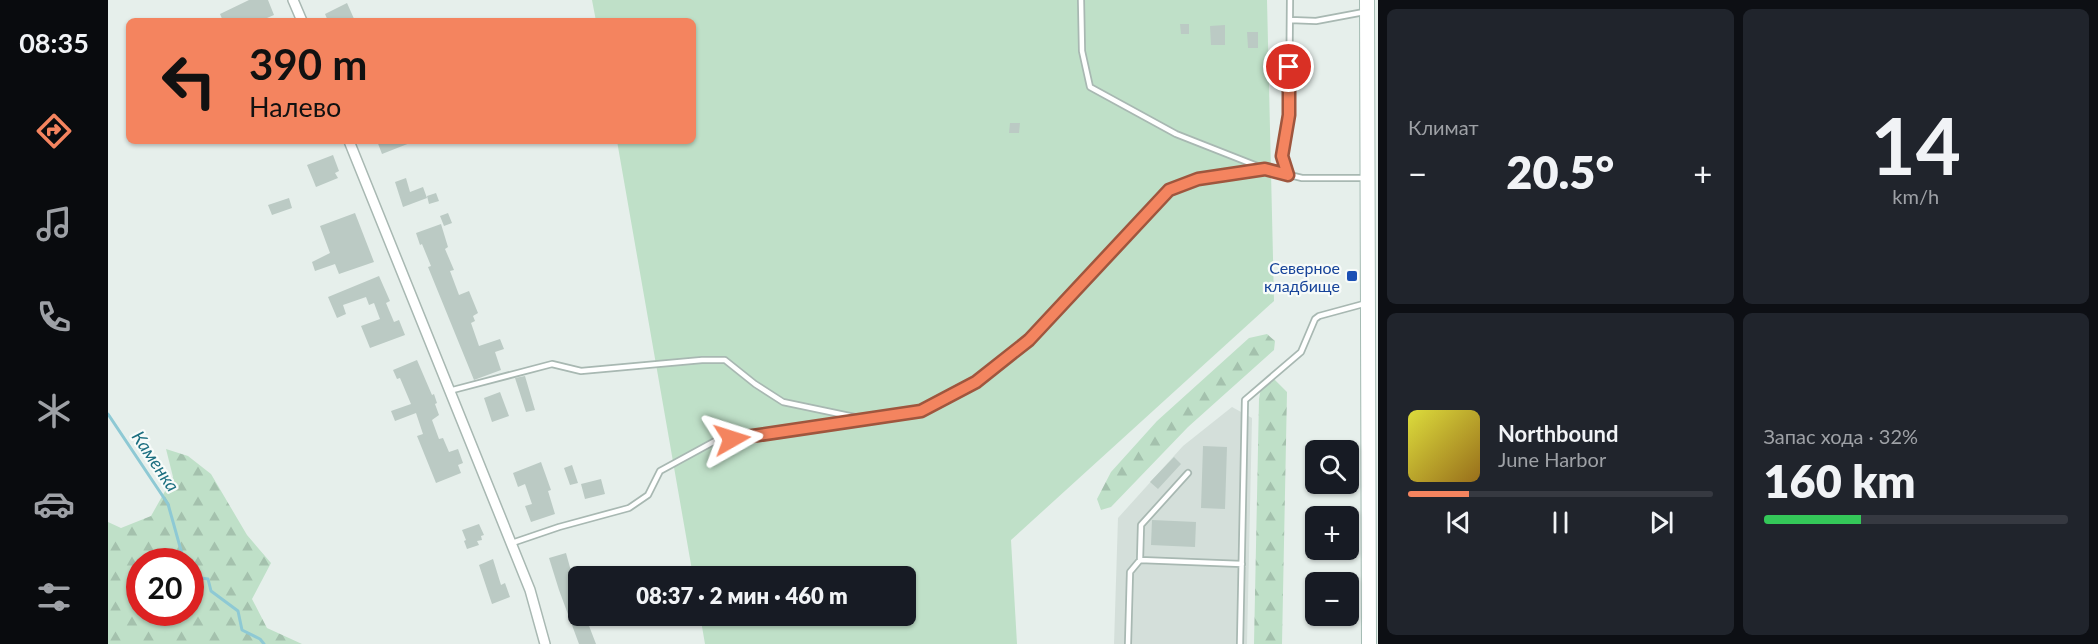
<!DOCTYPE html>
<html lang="ru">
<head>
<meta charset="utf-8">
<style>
  :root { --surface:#171b24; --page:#20242c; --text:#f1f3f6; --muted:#9ea1a6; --line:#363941; --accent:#f4845f }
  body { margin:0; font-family:Lato,sans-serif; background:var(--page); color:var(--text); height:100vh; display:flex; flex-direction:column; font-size:22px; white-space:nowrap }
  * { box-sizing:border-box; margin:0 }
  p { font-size:20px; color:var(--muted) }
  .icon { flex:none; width:33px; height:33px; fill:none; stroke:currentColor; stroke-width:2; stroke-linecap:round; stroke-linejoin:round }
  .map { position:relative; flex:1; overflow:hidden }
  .side { display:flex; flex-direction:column; gap:9px; padding:9px; background:#0d0f14; width:720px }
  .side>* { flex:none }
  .banner { position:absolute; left:18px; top:18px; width:570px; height:126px; border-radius:9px; box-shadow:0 2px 4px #0004; background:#f4845f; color:#111; overflow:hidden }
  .tools { position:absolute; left:1197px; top:440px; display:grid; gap:12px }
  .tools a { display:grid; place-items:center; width:54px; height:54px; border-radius:9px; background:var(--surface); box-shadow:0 2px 4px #0004; font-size:30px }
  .speed { position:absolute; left:18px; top:548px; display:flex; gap:12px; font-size:30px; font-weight:700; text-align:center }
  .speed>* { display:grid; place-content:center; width:78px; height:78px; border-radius:50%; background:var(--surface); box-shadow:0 2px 4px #0004; line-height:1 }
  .speed .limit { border:9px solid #d22; background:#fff; color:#111 }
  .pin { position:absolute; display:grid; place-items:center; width:51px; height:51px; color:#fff; margin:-26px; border:3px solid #fff; border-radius:50%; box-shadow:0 2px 6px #0007 }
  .me { position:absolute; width:66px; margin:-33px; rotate:84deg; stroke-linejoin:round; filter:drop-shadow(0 0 4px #0008) }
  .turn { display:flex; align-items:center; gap:21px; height:126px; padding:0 24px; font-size:27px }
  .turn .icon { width:78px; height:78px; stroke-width:2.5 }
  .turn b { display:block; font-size:42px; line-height:51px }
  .big { font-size:45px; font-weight:800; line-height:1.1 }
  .side .widget { flex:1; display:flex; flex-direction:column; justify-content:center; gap:9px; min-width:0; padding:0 21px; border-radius:9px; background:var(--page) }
  .side .dial { align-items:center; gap:0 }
  .dial b { font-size:78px; line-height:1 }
  .song { display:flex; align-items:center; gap:18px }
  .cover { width:72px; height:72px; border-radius:9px; background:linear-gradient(135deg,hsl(60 70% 55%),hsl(40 70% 35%)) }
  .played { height:6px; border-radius:3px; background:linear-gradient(90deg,var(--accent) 20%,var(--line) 20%) }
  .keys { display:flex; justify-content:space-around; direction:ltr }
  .heat { display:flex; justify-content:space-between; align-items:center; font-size:33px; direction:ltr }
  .charge { height:9px; border-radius:4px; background:linear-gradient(90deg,#34c759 32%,var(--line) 0) }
  .side .tiles { flex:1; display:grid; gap:9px; grid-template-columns:repeat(2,1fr) }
  .trip { position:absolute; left:460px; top:566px; width:348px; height:60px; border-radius:9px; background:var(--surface); box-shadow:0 2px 4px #0004; font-weight:800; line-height:60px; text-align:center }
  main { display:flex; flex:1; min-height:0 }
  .tab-bar { display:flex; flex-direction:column; width:108px; justify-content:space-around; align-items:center; background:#090b0e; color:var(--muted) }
  .tab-bar .icon { width:42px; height:42px }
  .tab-bar .selected { color:var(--accent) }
  .tab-bar b { font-size:27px; color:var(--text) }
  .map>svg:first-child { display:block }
</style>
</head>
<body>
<main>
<nav class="tab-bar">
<b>08:35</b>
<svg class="icon selected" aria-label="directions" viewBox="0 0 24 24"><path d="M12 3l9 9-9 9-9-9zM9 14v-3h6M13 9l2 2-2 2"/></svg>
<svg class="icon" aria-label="music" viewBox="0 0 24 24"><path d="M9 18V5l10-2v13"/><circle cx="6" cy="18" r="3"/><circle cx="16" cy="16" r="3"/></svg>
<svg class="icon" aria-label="phone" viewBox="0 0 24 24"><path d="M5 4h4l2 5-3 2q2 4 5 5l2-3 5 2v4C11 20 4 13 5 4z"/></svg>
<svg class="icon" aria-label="climate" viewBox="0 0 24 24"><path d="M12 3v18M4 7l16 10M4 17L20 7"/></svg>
<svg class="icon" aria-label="car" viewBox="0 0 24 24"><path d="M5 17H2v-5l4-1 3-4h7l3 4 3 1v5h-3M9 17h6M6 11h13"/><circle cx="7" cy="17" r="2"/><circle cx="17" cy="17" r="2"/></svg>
<svg class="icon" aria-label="filters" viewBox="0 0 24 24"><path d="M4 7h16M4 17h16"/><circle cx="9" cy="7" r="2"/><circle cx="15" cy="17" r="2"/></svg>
</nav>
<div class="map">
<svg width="1270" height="644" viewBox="0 0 1270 644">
  <defs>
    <pattern id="forest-firs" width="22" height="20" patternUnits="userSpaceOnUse" patternTransform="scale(1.5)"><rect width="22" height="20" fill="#bfe0c8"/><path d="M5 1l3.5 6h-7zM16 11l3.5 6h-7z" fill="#a4c1ad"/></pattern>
  </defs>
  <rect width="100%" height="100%" fill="#e6efeb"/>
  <path fill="#d4dfda" d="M 1124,407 L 1144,418 L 1139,644 L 1006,644 L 1010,518 L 1075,446 Z"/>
  <path fill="url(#forest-firs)" fill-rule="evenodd" d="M 1159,334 L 1167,341 L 1166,350 L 1080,427 L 1003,507 L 993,510 L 989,499 L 1003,472 L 1049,421 L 1141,338 Z
    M 1165,378 L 1179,392 L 1174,644 L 1146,644 L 1151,399 L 1154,382 Z
    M 58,449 L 80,456 L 103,474 L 139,535 L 163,563 L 144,599 L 159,628 L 194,644 L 0,644 L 0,522 L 13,528 L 43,516 L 65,477 ZM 32,561 L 82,561 L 82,612 L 32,612 Z"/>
  <path fill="#bfe0c8" d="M 484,0 L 1159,0 L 1166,301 L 903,540 L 909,644 L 597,644 L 592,615 L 798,615 L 798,576 L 585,576 L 509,141 L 585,141 L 585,21 L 488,21 Z"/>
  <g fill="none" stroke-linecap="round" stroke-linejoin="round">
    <path stroke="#8ec9d4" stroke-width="3" d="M 0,414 L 60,504 L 76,561
      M 82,572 L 86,577 L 100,579 L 103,591 L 130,611 L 134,630 L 152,639 L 156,644"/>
  </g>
  <path fill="#bbcac4" d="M 141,0 L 160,0 L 166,15 L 152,21 L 115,21 L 112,14 Z
    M 239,3 L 247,21 L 220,21 L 217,14 Z
    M 1072,24 L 1081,24 L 1081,34 L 1073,34 Z
    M 1117,25 L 1117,45 L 1103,45 L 1102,26 Z
    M 1139,32 L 1150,32 L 1150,48 L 1140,48 Z
    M 902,123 L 912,123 L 911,133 L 901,133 Z
    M 269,141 L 307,141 L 274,154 Z
    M 225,155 L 231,171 L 227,173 L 230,178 L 208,187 L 199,165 Z
    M 298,178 L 302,192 L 315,187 L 319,198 L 295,207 L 287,182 Z
    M 328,193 L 331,201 L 321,204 L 319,196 Z
    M 181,198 L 184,208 L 164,215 L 160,205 Z
    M 247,213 L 266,262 L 231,274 L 227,264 L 207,271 L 204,262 L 222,253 L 212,226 Z
    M 340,213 L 344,223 L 336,226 L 332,216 Z
    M 333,224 L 340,247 L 337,249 L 346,270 L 342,271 L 351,295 L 361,291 L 370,313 L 365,316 L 367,321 L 363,323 L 371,346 L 392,339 L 396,349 L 387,352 L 393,370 L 366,380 L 320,267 L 323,266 L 314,244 L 312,245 L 308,233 Z
    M 271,276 L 282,301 L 278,303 L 286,322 L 291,320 L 297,335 L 262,348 L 253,326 L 272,319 L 266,303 L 261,305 L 258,297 L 235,305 L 238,314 L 229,318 L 220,297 Z
    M 309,360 L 324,395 L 326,394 L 329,403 L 327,404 L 331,415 L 324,420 L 331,439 L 335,438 L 341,452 L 350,449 L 355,463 L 350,465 L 353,473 L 328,483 L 309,436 L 315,434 L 308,413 L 287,421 L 283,411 L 303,404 L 292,378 L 289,379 L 285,370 Z
    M 417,376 L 427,410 L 418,412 L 407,378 Z
    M 392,392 L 401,416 L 384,422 L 376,398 Z
    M 1095,446 L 1119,447 L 1117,509 L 1093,508 Z
    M 1066,457 L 1073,464 L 1050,489 L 1042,482 Z
    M 433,462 L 443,490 L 440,491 L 447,514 L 423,522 L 417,506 L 424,504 L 417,484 L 410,487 L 405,473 Z
    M 464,465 L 470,483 L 462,485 L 456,468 Z
    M 493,479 L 497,494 L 477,499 L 473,484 Z
    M 1044,520 L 1088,522 L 1087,547 L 1043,545 Z
    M 371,524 L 376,535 L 373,536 L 374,540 L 369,541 L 371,545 L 359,549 L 356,541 L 358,540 L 354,530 Z
    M 458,553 L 463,571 L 471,568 L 471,593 L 468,594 L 471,604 L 471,621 L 478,618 L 488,644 L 471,644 L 451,590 L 441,558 Z
    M 385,559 L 393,585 L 397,583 L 402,597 L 384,604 L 371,565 Z"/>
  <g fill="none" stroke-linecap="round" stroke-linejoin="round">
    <g stroke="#a8b8b2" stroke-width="8">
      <path id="lane" d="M 973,0 L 974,51 L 982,87 L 1068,134 L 1157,169 L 1194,178 L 1258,178
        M 1182,20 L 1208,21 L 1256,12
        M 1180,175 L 1174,156 L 1181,115 L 1182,0
        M 341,391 L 444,364 L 473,371 L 594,360 L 617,360 L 647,384 L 675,402 L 756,419
        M 404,543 L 451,527 L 521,508 L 540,495 L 552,471 L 607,441 L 659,435 L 813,411 L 868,382 L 921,340 L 1061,190 L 1090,179 L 1157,169
        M 1032,560 L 1033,525 L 1080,473
        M 1020,644 L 1022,572 L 1032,560 L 1134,564
        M 1132,644 L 1137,400 L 1193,352 L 1207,319 L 1211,316 L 1259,303"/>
    </g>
    <g stroke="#a8b8b2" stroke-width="12">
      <path id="street" d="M 185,0 L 194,21
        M 241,141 L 422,590 L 437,644"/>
    </g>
    <g stroke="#a4bbb3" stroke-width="16">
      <path id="secondary" d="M 1259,0 L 1261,644"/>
    </g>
    <use href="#lane" stroke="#fff" stroke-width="4.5"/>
    <use href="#street" stroke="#fff" stroke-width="9"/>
    <use href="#secondary" stroke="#fff" stroke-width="14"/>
  </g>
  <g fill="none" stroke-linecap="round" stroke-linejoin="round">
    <g stroke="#9f563e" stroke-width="15">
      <path id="route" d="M 624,439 L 813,411 L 868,382 L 921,340 L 1061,190 L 1090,179 L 1157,169 L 1180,175 L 1174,156 L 1181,115 L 1181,67"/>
    </g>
    <use href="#route" stroke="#f4845f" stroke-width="10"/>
  </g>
  <rect fill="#1a4fb4" stroke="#f7fbf9" stroke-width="2" x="1238" y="270" width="12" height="12" rx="3"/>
  <g text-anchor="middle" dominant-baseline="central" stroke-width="4.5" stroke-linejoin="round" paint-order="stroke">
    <g font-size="16" fill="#164399" stroke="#f7fbf9" text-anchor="end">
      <text x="1232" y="267">Северное<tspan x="1232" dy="18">кладбище</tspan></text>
    </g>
    <g font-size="18" font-style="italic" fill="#1c6f80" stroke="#f7fbf9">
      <text transform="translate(48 461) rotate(56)">Каменка</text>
    </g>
  </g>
</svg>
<div class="tools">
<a><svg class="icon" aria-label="search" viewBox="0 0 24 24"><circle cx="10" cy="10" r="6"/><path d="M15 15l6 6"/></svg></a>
<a>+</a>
<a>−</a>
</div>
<div class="speed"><div class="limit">20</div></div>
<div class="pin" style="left:1181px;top:67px;background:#d93025"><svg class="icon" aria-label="arrive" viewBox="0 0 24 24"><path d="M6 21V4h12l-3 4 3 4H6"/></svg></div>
<svg class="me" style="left:624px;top:439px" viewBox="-20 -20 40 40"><path d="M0-17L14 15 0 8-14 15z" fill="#f4845f" stroke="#fff" stroke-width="4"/></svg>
<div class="trip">08:37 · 2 мин · 460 m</div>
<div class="banner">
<div class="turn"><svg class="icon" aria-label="left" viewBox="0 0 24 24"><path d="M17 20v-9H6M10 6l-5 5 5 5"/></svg><div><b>390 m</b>Налево</div></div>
</div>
</div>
<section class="side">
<div class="tiles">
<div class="widget"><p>Климат</p>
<div class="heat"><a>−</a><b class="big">20.5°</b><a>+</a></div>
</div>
<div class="widget dial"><b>14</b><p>km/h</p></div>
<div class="widget">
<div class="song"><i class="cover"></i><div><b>Northbound</b><p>June Harbor</p></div></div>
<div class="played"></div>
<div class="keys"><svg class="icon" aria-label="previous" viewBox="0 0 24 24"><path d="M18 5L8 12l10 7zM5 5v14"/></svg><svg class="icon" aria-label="pause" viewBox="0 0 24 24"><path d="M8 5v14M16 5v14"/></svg><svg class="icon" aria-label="next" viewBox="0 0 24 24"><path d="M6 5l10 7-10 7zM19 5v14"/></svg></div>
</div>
<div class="widget"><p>Запас хода · 32%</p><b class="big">160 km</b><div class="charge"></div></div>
</div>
</section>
</main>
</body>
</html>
